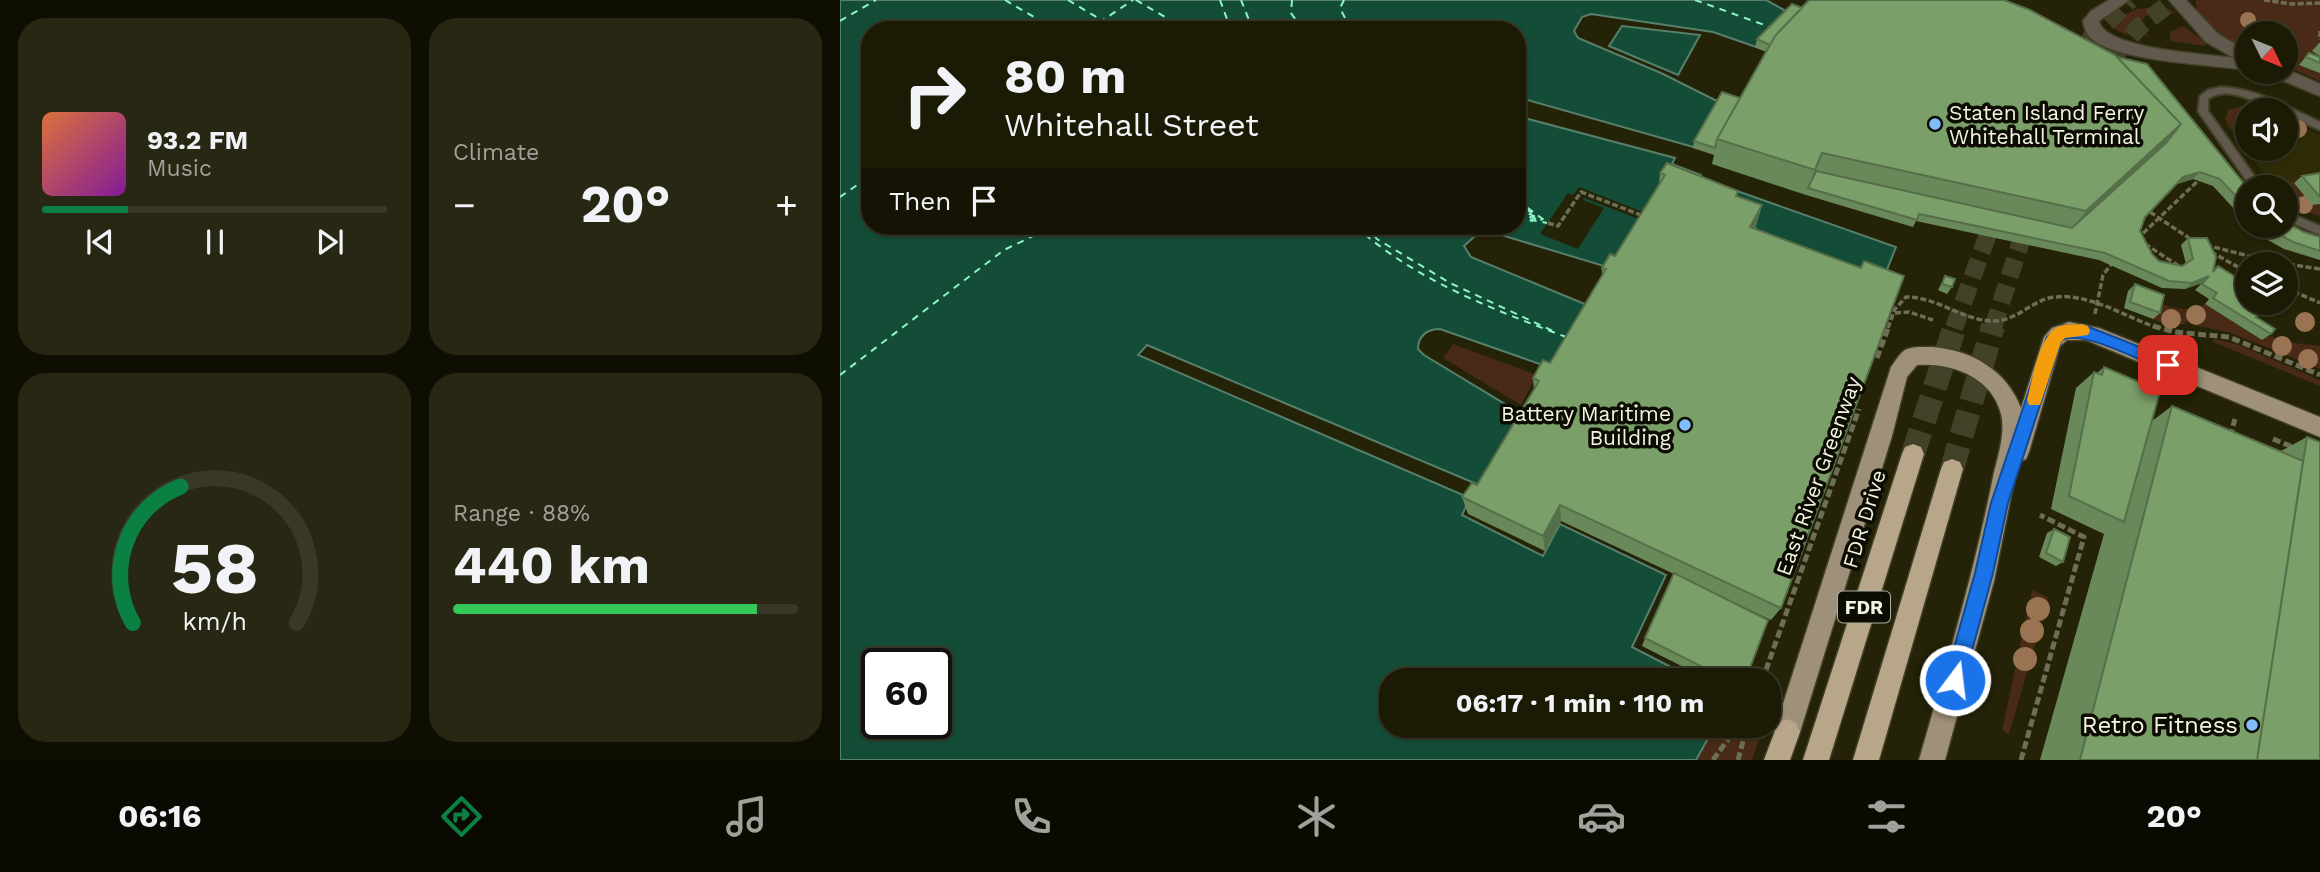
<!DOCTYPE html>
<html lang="en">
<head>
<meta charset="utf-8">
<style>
  :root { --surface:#1b1a05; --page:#282713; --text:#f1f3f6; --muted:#a0a19a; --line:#393827; --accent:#0b8043 }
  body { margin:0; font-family:"Work Sans",sans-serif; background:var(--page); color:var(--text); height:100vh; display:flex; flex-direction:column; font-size:26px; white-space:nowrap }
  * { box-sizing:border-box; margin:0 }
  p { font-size:23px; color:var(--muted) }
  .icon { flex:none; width:38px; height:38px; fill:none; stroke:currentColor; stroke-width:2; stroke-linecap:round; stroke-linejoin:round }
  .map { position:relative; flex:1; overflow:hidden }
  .panel { display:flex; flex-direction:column; gap:18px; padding:18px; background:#0f0e03; width:840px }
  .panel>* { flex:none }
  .banner { position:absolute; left:21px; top:21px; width:665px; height:214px; border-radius:28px; box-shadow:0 2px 5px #0004,0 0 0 2px var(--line); background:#1b1a05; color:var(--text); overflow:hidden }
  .needle { width:46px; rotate:133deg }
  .fabs { position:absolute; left:1395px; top:21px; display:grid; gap:14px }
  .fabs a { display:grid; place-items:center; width:63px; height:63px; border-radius:50%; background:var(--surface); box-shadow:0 2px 5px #0004,0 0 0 2px var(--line); font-size:35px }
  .speed { position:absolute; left:21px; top:648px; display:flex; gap:14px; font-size:35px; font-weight:700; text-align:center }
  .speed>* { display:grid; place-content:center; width:91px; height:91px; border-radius:50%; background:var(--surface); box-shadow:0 2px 5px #0004,0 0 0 2px var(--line); line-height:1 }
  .speed .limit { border:4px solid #111; border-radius:10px; background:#fff; color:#111 }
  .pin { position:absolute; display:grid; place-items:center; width:60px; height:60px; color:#fff; margin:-30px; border-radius:14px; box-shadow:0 4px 10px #0006 }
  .me { position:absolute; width:77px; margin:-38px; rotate:15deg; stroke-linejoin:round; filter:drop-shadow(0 0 5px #0008) }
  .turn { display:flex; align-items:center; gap:24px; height:147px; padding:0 28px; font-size:32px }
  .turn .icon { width:91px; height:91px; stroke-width:2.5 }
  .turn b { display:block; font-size:49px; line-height:60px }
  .then { display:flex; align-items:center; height:66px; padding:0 28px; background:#0003; gap:14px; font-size:26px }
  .big { font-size:52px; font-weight:700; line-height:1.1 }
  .panel .widget { flex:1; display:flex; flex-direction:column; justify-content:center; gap:10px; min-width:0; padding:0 24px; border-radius:28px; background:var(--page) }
  .panel .dial { align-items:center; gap:0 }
  .dial svg { height:182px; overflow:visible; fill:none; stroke:var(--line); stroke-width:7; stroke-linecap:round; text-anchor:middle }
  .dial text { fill:var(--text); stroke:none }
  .song { display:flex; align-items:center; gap:21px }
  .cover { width:84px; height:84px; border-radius:10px; background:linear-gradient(135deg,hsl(20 70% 55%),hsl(290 70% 35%)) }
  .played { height:7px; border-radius:4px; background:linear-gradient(90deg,var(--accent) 25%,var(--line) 25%) }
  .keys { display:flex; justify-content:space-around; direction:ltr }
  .heat { display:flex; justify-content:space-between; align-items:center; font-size:38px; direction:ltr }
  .charge { height:10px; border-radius:5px; background:linear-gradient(90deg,#34c759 88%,var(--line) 0) }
  .panel .tiles { flex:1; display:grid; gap:18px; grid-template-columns:repeat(2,1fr) }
  .trip { position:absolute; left:539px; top:668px; width:402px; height:70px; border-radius:28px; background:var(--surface); box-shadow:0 2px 5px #0004,0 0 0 2px var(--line); font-weight:700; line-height:70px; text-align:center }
  .dock { display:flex; height:112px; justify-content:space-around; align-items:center; background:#0b0a02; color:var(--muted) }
  .dock .icon { width:49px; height:49px }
  .dock .active { color:var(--accent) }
  .dock b { font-size:32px; color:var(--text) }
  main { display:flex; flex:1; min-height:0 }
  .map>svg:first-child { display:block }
</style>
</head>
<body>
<main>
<section class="panel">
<div class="tiles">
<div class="widget">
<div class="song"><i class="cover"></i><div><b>93.2 FM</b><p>Music</p></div></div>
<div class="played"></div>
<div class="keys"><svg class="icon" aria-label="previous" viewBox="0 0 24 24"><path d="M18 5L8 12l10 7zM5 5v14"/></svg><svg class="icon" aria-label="pause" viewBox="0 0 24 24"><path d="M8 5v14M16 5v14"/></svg><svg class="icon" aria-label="next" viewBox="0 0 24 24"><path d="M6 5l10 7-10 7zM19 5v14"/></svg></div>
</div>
<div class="widget"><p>Climate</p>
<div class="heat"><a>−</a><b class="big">20°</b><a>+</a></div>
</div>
<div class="widget dial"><svg viewBox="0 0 100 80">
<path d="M14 69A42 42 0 1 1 86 69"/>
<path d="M14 69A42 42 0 0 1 35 9" stroke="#0b8043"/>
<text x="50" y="56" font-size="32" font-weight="700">58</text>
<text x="50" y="72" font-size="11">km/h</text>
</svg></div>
<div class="widget"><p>Range · 88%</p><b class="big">440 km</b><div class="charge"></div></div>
</div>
</section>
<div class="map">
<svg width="1480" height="760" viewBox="0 0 1480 760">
  <rect width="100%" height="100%" fill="#242307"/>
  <path fill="#2d2c06" d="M 1401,106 L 1422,110 L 1407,110 L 1407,149 L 1446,149 L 1446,120 L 1480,135 L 1480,216 L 1457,209 L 1446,201 L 1446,187 L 1435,187 L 1386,124 L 1388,110 Z"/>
  <path fill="#492a17" d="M 1356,0 L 1480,0 L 1480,81 L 1446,66 L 1446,33 L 1407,33 L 1407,51 C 1387,42 1354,26 1356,0 Z
    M 1323,6 L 1336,13 L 1305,16 L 1302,22 L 1308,36 L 1284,34 L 1271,27 L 1271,21 L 1297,9 Z
    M 1343,26 L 1366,42 L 1365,46 L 1330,41 L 1330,32 Z
    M 1401,106 L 1422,110 L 1407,110 L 1407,115 L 1402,115 L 1401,118 L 1407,128 L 1392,130 L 1402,143 L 1400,143 L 1385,119 L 1388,110 Z
    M 1453,181 L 1472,205 L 1480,204 L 1480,216 L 1457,209 L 1446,201 L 1446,187 L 1435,187 L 1432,183 Z
    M 1317,302 C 1333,309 1350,313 1365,304 L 1422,340 L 1427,335 L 1446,342 L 1480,346 L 1480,369 L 1391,333 L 1355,325 L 1348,320 L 1346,324 L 1323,324 L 1313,319 Z
    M 1374,339 L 1399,345 L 1480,380 L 1480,386 L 1373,342 Z
    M 613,344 L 697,375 L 681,405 L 603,358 Z
    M 1192,590 L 1209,598 L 1169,734 L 1162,730 Z
    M 875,726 L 924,726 L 912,760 L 856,760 Z"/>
  <path fill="#144d37" stroke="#577f6b" stroke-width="2" fill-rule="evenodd" d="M 0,0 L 926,0 L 957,17 L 925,50 L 873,32 L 751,14 L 742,17 L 734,31 L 738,38 L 821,73 L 889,107 L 864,150 L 677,97 L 677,30 L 30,30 L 30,226 L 677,226 L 677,116 L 835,158 L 832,164 L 861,175 L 860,178 L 1056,247 L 1038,292 L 910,243 L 916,228 L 894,220 L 777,270 L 648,231 L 647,234 L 635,236 L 624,246 L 631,257 L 752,307 L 714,369 L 600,329 C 587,329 578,336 578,349 L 584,355 L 688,418 L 646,488 L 307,345 L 298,355 L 630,498 L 622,515 L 703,556 L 720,524 L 826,575 L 792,647 L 858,681 L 551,681 L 551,726 L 875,726 L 856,760 L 0,760 ZM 37,663 L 96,663 L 96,723 L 37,723 Z
    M 782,26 L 860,35 L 838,75 L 769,46 Z"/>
  <path fill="#242307" d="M 739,187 L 808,214 L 804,221 L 744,198 L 743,200 L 764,208 L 738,249 L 700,234 L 728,193 L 733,195 Z"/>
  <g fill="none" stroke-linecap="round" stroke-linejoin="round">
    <path stroke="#8df5c7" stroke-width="2" stroke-dasharray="7 6" stroke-linecap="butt" d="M 165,0 L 216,30
      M 228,0 L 278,30
      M 296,0 L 347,30
      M 380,0 L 391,30
      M 401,0 L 413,30
      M 452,0 L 451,13 L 463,30
      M 504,0 L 500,8 L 511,30
      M 855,0 L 930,27
      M 0,21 L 36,0
      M 248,30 L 293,0
      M 0,197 L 30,176
      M 677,200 L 708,223
      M 677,203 L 692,213
      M 677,208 L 702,220
      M 677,213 L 700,220
      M 677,217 L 707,223
      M 677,219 L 693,221
      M 515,226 C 577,281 650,308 726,337
      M 526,226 L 537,239 L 610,283 L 713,331
      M 0,375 L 164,250 L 214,226"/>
    <path stroke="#434228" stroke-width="18" stroke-dasharray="18 9" stroke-linecap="butt" d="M 1231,62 L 1242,47 L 1290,0
      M 1256,77 L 1299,27 L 1334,0
      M 1114,328 L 1157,209
      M 1153,328 L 1189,216"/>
    <path stroke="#434228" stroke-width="24" stroke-dasharray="24 11" stroke-linecap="butt" d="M 1073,454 L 1115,326
      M 1112,469 L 1153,326"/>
    <g stroke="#414026" stroke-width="4">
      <path id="lane" d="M 1381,87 C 1416,88 1449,108 1480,122 L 1480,130 L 1446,115 L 1446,110 C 1419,110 1394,82 1368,99 L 1368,111 L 1422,187 L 1411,187 L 1358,111 L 1360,96 L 1368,90 Z
        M 1446,212 L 1480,226 L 1480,235 L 1446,220 Z"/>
    </g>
    <g stroke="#414026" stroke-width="3">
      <path id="street" d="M 1269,0 L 1289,0 L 1259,21 C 1263,49 1368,54 1394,58 L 1366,42 L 1329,0 L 1346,0 L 1378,34 L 1407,51 L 1407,70 C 1368,64 1283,62 1253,40 C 1247,35 1244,28 1243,21 L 1251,11 Z
        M 1446,69 L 1480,84 L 1480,96 L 1431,76 L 1429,72 L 1446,72 Z"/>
    </g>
    <g stroke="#414026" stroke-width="3">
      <path id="primary" d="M 1229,322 L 1259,328 L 1480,417 L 1480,437 L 1246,340 L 1227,340 L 1220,346 L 1189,452 L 1186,459 L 1178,462 L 1154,581 L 1105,760 L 1079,760 C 1106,666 1134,573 1153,477 C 1157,458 1166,434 1161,414 C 1152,377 1111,362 1077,365 L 1067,377 L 1052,436 L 960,732 L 956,741 L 947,745 L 938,741 L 934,732 L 1051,367 C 1055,362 1059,354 1065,350 C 1072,346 1084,347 1092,347 C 1132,350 1166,370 1181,408 L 1204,337 L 1212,328 Z"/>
    </g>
    <g stroke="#414026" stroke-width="3">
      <path id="highway" d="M 1073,444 L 1081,447 L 1084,454 L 989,760 L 963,760 L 1062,454 L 1065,447 Z
        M 1112,459 L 1120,462 L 1123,469 L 1039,760 L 1013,760 L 1101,469 L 1104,462 Z
        M 947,719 L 956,723 L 960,732 L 950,760 L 924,760 L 938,723 Z"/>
    </g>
    <path stroke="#6e6d55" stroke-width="3.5" stroke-dasharray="6 2.5" stroke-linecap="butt" d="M 1424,0 L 1452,4 L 1480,3
      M 1480,31 L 1480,40
      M 1310,212 L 1352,240
      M 708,223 L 718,226 L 741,192 L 806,217
      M 1297,239 L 1362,177
      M 1305,244 L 1342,268
      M 1366,245 L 1428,261 L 1480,269
      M 1371,252 L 1407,272
      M 1446,288 L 1480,303
      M 1055,313 L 1069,312 L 1093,320
      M 1255,314 L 1263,275 L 1273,262
      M 1048,328 L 1055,309 L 1066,297 C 1098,297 1123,321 1154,321 C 1175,321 1190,303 1209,298 C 1245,290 1285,317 1318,328"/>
    <path stroke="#6e6d55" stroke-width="5" stroke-dasharray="8 3.5" stroke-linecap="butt" d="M 1313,326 L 1334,332 L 1389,337 L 1480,375
      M 1037,358 L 1049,326
      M 1390,437 L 1395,419
      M 1433,439 L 1455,448
      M 922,681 L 1019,409
      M 873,760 L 898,726
      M 898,760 L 907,726
      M 1181,760 L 1244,537 L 1200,515"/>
    <use href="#lane" fill="#61594e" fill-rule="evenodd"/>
    <use href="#street" fill="#61594e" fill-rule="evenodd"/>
    <use href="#primary" fill="#9f9079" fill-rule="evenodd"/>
    <use href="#highway" fill="#b8a68a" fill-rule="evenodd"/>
  </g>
  <g fill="#997352">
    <circle cx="1408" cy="20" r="8"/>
    <circle cx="1458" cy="129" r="9"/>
    <circle cx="1464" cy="205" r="9"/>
    <circle cx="1356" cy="315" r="10"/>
    <circle cx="1331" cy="319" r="10"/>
    <circle cx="1465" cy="322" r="10"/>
    <circle cx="1442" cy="346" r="10"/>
    <circle cx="1468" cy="359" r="10"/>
    <circle cx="1198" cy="609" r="12"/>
    <circle cx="1192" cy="631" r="12"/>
    <circle cx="1185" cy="659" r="12"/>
  </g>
  <path fill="#6a895a" d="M 962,8 L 1407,187 L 1407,223 L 1373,186 L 1353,179 L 1337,184 L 1305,218 L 1300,231 L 1312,254 L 1319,261 L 1342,266 L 1346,264 L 1341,245 L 1348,238 L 1373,271 L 1407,303 L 1443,303 L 1433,311 L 1425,306 L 1416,317 L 1431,334 L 1422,340 L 1365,304 L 1369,299 L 1355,290 L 1362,283 L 1345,289 L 1322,288 L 1259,260 L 1076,221 L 1073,227 L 966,195 L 872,164 L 874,155 L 853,148 L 854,141 L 900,98 L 926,52 L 915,47 L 917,39 Z
    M 1479,43 L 1480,43 L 1480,56 L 1472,51 Z
    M 1469,53 L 1480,57 L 1480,73 L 1459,65 Z
    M 1446,136 L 1454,147 L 1447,155 L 1430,149 L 1446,149 Z
    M 820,173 L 898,191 L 897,196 L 922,205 L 915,229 L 941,608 L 931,620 L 874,593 L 905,681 L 871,681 L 802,646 L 805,638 L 834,574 L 721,521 L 705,551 L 628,514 L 622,497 L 637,485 L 694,390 L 693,378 L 710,363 L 762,277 L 762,268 L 775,256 L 819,184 Z
    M 1480,173 L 1480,204 L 1472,205 L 1454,183 L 1462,176 Z
    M 1410,226 L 1446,226 L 1480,237 L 1480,260 L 1444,249 L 1417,234 Z
    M 1105,276 L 1112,287 L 1107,294 L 1098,290 Z
    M 1295,284 L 1320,313 L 1313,319 L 1284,308 L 1288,291 Z
    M 1264,367 L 1312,421 L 1332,406 L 1441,451 L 1467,437 L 1480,760 L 1200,760 L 1264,534 L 1211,509 L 1236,388 L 1254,372 L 1257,373 Z
    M 1214,529 L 1223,562 L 1216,566 L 1199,557 L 1207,533 Z"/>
  <path fill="#566f4a" d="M 1341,124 L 1320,150 L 1227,235 L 1246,211 Z
    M 982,153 L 973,179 L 968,188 L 975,170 Z
    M 1360,172 L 1353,179 L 1337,184 L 1343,177 Z
    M 922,205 L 915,229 L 910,227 Z
    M 1369,276 L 1362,283 L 1345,289 L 1352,283 Z
    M 720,505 L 721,521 L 705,551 L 703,536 Z"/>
  <path fill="#7b9f69" stroke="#566f4a" stroke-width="2" d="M 969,0 L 1164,0 L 1190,10 L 1275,55 L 1341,124 L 1246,211 L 982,153 L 975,170 L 877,139 L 935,36 Z
    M 952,4 L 962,8 L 935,36 L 930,45 L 917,39 Z
    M 1469,53 L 1480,57 L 1480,63 L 1466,57 Z
    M 1277,57 L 1307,64 L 1407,187 L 1407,208 L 1380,179 L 1360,172 L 1343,177 L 1305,217 L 1300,231 L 1312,254 L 1319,261 L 1342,266 L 1353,259 L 1348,238 L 1367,238 L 1376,257 L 1373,272 L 1378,266 L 1407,284 L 1407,303 L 1428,303 L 1416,317 L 1435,329 L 1431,334 L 1373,298 L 1377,293 L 1362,284 L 1369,276 L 1352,283 L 1329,281 L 1265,253 L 1079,214 L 1077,220 L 968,188 L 976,171 L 1232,228 L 1326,143 L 1341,124 Z
    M 882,92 L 900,98 L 877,139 L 875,148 L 854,141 Z
    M 1446,136 L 1456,139 L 1454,147 L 1446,144 Z
    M 827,163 L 898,191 L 896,196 L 922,205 L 910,227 L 1021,268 L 1024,261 L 1064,276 L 941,608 L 720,505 L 703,536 L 622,497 L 632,483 L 637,485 L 699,381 L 693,378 L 703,360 L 710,363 L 766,269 L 762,268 L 770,254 L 775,256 L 825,175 L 820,173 Z
    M 1480,173 L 1480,197 L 1462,176 Z
    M 1446,222 L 1464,232 L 1480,237 L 1480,251 L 1453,242 L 1424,226 L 1446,226 Z
    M 1105,276 L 1115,279 L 1112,287 L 1102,284 Z
    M 1295,284 L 1324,295 L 1320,313 L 1290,302 Z
    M 1264,367 L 1320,391 L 1284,522 L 1229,496 L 1254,372 L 1262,375 Z
    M 1332,406 L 1463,461 L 1417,760 L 1240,760 Z
    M 1467,437 L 1480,442 L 1480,760 L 1417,760 Z
    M 1214,529 L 1230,537 L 1223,562 L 1206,553 Z
    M 834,573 L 928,620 L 905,681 L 890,681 L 805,638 Z"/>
  <path fill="#1a73e8" stroke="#114b97" stroke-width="2" d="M 1222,325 L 1244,325 L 1333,360 L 1336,365 L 1333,370 L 1328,372 C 1306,364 1240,327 1221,341 L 1168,503 L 1153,573 L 1124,680 L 1121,687 L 1115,690 L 1108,687 L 1105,680 L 1135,573 L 1151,503 L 1207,337 Z"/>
  <path fill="#f59e0b" d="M 1242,324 L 1248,326 L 1250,331 L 1248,335 L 1225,338 L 1221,342 L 1200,405 L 1189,405 L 1187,400 C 1192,381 1200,332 1220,326 C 1227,323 1235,325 1242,324 Z"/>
  <g fill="#80bdfa" stroke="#0c0c03" stroke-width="2.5">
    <circle cx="1095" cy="124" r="7"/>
    <circle cx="845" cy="425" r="7"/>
    <circle cx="1412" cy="725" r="7"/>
  </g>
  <g text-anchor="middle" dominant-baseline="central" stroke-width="7" stroke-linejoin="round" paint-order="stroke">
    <rect fill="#0c0c03" stroke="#aeaea0" stroke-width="2" x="998" y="591.5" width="52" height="31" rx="5"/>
    <g font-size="19" font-weight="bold" fill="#f4f4e3">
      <text x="1024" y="607">FDR</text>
    </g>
    <g font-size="21" fill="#f4f4e3" stroke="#0c0c03" text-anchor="start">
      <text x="1109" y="112">Staten Island Ferry<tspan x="1109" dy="24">Whitehall Terminal</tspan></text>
      <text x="831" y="413" text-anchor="end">Battery Maritime<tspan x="831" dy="24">Building</tspan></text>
    </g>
    <g font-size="21" fill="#f4f4e3" stroke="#0c0c03">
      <text transform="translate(978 476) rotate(-70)">East River Greenway</text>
      <text transform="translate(1024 519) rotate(-73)">FDR Drive</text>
    </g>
    <g font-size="24" fill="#f4f4e3" stroke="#0c0c03" text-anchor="end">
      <text x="1398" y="725">Retro Fitness</text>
    </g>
  </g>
</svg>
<div class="fabs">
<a><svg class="needle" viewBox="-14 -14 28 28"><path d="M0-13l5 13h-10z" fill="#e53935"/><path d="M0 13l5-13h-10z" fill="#a0a19a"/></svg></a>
<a><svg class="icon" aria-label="sound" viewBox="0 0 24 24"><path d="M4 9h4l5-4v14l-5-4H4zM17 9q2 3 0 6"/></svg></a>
<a><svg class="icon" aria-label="search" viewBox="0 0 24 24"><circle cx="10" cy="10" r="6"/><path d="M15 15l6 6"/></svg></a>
<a><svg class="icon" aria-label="layers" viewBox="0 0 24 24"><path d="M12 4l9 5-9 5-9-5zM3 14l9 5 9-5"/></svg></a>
</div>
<div class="speed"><div class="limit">60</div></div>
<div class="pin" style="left:1328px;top:365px;background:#d93025"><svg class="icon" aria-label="arrive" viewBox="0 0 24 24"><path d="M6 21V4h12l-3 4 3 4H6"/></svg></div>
<svg class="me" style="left:1115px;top:680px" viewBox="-20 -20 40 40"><circle r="17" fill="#1a73e8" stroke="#fff" stroke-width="3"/><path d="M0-11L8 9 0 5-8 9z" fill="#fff"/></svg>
<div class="trip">06:17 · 1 min · 110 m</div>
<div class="banner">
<div class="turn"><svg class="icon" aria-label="right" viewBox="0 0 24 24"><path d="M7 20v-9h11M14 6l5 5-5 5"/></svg><div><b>80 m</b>Whitehall Street</div></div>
<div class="then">Then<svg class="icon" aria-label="arrive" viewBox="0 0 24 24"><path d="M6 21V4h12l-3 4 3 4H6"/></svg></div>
</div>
</div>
</main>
<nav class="dock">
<b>06:16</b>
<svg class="icon active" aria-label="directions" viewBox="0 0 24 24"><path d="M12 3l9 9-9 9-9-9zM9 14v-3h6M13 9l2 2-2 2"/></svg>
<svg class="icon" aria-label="music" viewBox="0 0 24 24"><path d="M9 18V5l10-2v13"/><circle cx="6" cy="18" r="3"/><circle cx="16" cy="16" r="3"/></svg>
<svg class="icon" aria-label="phone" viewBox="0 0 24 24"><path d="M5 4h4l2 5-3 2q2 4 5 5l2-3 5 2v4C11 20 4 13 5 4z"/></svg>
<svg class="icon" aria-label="climate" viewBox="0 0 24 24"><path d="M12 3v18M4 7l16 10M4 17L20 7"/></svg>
<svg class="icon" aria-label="car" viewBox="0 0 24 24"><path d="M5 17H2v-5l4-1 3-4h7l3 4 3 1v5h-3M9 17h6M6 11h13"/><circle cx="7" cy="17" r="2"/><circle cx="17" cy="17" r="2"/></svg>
<svg class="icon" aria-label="filters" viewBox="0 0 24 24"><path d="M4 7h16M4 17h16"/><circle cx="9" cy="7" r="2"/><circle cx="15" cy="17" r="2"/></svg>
<b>20°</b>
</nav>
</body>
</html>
